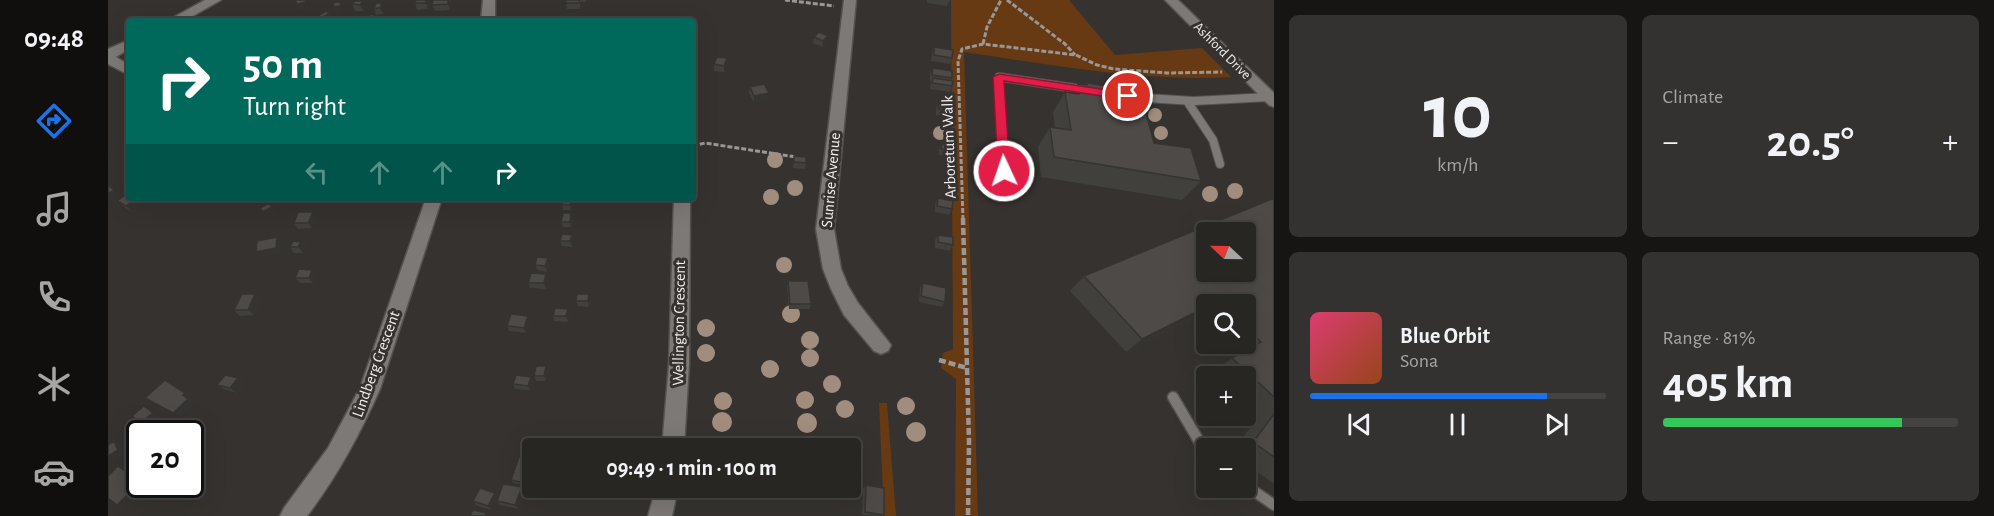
<!DOCTYPE html>
<html lang="en">
<head>
<meta charset="utf-8">
<style>
  :root { --surface:#282623; --page:#343230; --text:#f1f3f6; --muted:#a5a5a6; --line:#444341; --accent:#1a73e8 }
  body { margin:0; font-family:"Alegreya Sans",sans-serif; background:var(--page); color:var(--text); height:100vh; display:flex; flex-direction:column; font-size:22px; white-space:nowrap }
  * { box-sizing:border-box; margin:0 }
  p { font-size:20px; color:var(--muted) }
  .icon { flex:none; width:33px; height:33px; fill:none; stroke:currentColor; stroke-width:2; stroke-linecap:round; stroke-linejoin:round }
  .map { position:relative; flex:1; overflow:hidden }
  .drawer { display:flex; flex-direction:column; gap:15px; padding:15px; background:#161513; width:720px }
  .drawer>* { flex:none }
  .hud { position:absolute; left:18px; top:18px; width:570px; height:183px; border-radius:6px; box-shadow:0 6px 24px #0002,0 0 0 2px var(--line); background:#00695c; color:#fff; overflow:hidden }
  .needle { width:39px; rotate:292deg }
  .controls { position:absolute; left:1088px; top:222px; display:grid; gap:12px }
  .controls a { display:grid; place-items:center; width:60px; height:60px; border-radius:6px; background:var(--surface); box-shadow:0 6px 24px #0002,0 0 0 2px var(--line); font-size:30px }
  .speed { position:absolute; left:18px; top:420px; display:flex; gap:12px; font-size:30px; font-weight:700; text-align:center }
  .speed>* { display:grid; place-content:center; width:78px; height:78px; border-radius:50%; background:var(--surface); box-shadow:0 6px 24px #0002,0 0 0 2px var(--line); line-height:1 }
  .speed .limit { border:3px solid #111; border-radius:9px; background:#fff; color:#111 }
  .pin { position:absolute; display:grid; place-items:center; width:51px; height:51px; color:#fff; margin:-26px; border:3px solid #fff; border-radius:50%; box-shadow:0 2px 6px #0007 }
  .me { position:absolute; width:66px; margin:-33px; rotate:357deg; stroke-linejoin:round; filter:drop-shadow(0 0 4px #0008) }
  .turn { display:flex; align-items:center; gap:21px; height:126px; padding:0 18px; font-size:27px }
  .turn .icon { width:78px; height:78px; stroke-width:2.5 }
  .turn b { display:block; font-size:42px; line-height:51px }
  .lanes { display:flex; align-items:center; height:57px; padding:0 18px; background:#0003; justify-content:center; gap:30px; direction:ltr }
  .lanes .off { opacity:.35 }
  .big { font-size:45px; font-weight:600; line-height:1.1 }
  .drawer .tile { flex:1; display:flex; flex-direction:column; justify-content:center; gap:9px; min-width:0; padding:0 21px; border-radius:9px; background:var(--page) }
  .drawer .dial { align-items:center; gap:0 }
  .dial b { font-size:78px; line-height:1 }
  .song { display:flex; align-items:center; gap:18px }
  .cover { width:72px; height:72px; border-radius:9px; background:linear-gradient(135deg,hsl(340 70% 55%),hsl(20 70% 35%)) }
  .played { height:6px; border-radius:3px; background:linear-gradient(90deg,var(--accent) 80%,var(--line) 80%) }
  .keys { display:flex; justify-content:space-around; direction:ltr }
  .heat { display:flex; justify-content:space-between; align-items:center; font-size:33px; direction:ltr }
  .charge { height:9px; border-radius:4px; background:linear-gradient(90deg,#34c759 81%,var(--line) 0) }
  .drawer .tiles { flex:1; display:grid; gap:15px; grid-template-columns:repeat(2,1fr) }
  .trip { position:absolute; left:414px; top:438px; width:339px; height:60px; border-radius:6px; background:var(--surface); box-shadow:0 6px 24px #0002,0 0 0 2px var(--line); font-weight:600; line-height:60px; text-align:center }
  main { display:flex; flex:1; min-height:0 }
  .tab-bar { display:flex; flex-direction:column; width:108px; justify-content:space-around; align-items:center; background:#100f0e; color:var(--muted) }
  .tab-bar .icon { width:42px; height:42px }
  .tab-bar .selected { color:var(--accent) }
  .tab-bar b { font-size:27px; color:var(--text) }
  .map>svg:first-child { display:block }
</style>
</head>
<body>
<main>
<nav class="tab-bar">
<b>09:48</b>
<svg class="icon selected" aria-label="directions" viewBox="0 0 24 24"><path d="M12 3l9 9-9 9-9-9zM9 14v-3h6M13 9l2 2-2 2"/></svg>
<svg class="icon" aria-label="music" viewBox="0 0 24 24"><path d="M9 18V5l10-2v13"/><circle cx="6" cy="18" r="3"/><circle cx="16" cy="16" r="3"/></svg>
<svg class="icon" aria-label="phone" viewBox="0 0 24 24"><path d="M5 4h4l2 5-3 2q2 4 5 5l2-3 5 2v4C11 20 4 13 5 4z"/></svg>
<svg class="icon" aria-label="climate" viewBox="0 0 24 24"><path d="M12 3v18M4 7l16 10M4 17L20 7"/></svg>
<svg class="icon" aria-label="car" viewBox="0 0 24 24"><path d="M5 17H2v-5l4-1 3-4h7l3 4 3 1v5h-3M9 17h6M6 11h13"/><circle cx="7" cy="17" r="2"/><circle cx="17" cy="17" r="2"/></svg>
</nav>
<div class="map">
<svg width="1166" height="516" viewBox="0 0 1166 516">
  <rect width="100%" height="100%" fill="#35322f"/>
  <path fill="#683a13" d="M 843,0 L 961,0 L 1007,55 L 1094,48 L 1123,77 C 1033,82 945,65 856,52 L 870,516 L 847,516 L 848,379 L 833,368 L 835,353 L 845,349 Z
    M 771,403 L 779,403 L 788,516 L 776,516 Z"/>
  <g fill="none" stroke-linecap="round" stroke-linejoin="round">
    <g stroke="#54524f" stroke-width="10">
      <path id="service-far1" d="M 1022,97 L 1086,101 L 1161,97
        M 1079,101 L 1105,140 L 1112,164
        M 896,171 L 891,77 L 979,90"/>
    </g>
    <g stroke="#54524f" stroke-width="13">
      <path id="service" d="M 1065,397 L 1098,453
        M 1137,485 L 1166,505"/>
    </g>
    <g stroke="#54524f" stroke-width="3">
      <path id="minor" d="M 97,0 L 113,0 L 76,21 L 59,21 Z
        M 375,0 L 387,0 L 387,21 L 373,21 Z
        M 736,0 L 748,0 L 726,229 L 733,269 L 740,286 L 750,303 L 783,345 L 780,351 L 773,354 L 766,351 L 736,315 L 723,289 L 715,269 L 708,229 Z
        M 1057,0 L 1070,0 L 1166,93 L 1166,107 L 1161,105 Z
        M 21,40 L 21,49 L 8,57 L 21,65 L 21,75 L 0,64 L 0,49 Z
        M 318,198 L 334,198 L 272,389 C 252,434 229,477 199,516 L 172,516 L 176,508 L 220,448 L 252,388 Z
        M 566,198 L 582,198 L 581,364 L 576,448 L 554,448 L 561,364 Z
        M 548,488 L 570,488 L 564,516 L 540,516 Z"/>
    </g>
    <path stroke="#9a9896" stroke-width="3" stroke-dasharray="5 2" stroke-linecap="butt" d="M 677,0 L 726,6
      M 899,0 L 957,44 L 967,55
      M 875,44 L 879,27 L 893,0
      M 585,146 L 597,143 L 688,157
      M 855,220 L 850,61 L 854,49 L 875,44 L 968,55 L 989,65 L 1006,69 L 1060,73 L 1114,72"/>
    <path stroke="#9a9896" stroke-width="4.5" stroke-dasharray="7 3" stroke-linecap="butt" d="M 855,218 L 861,442 L 860,516
      M 831,360 L 859,368"/>
    <use href="#service-far1" stroke="#7d7976" stroke-width="8"/>
    <use href="#service" stroke="#7d7976" stroke-width="10"/>
    <use href="#minor" fill="#7d7976" fill-rule="evenodd"/>
  </g>
  <g fill="#a18d7e">
    <circle cx="1047" cy="115" r="7"/>
    <circle cx="832" cy="133" r="7"/>
    <circle cx="1053" cy="133" r="7"/>
    <circle cx="667" cy="160" r="8"/>
    <circle cx="687" cy="188" r="8"/>
    <circle cx="1127" cy="191" r="8"/>
    <circle cx="1102" cy="194" r="8"/>
    <circle cx="663" cy="197" r="8"/>
    <circle cx="676" cy="265" r="8"/>
    <circle cx="683" cy="314" r="9"/>
    <circle cx="598" cy="328" r="9"/>
    <circle cx="702" cy="340" r="9"/>
    <circle cx="598" cy="353" r="9"/>
    <circle cx="702" cy="358" r="9"/>
    <circle cx="662" cy="369" r="9"/>
    <circle cx="724" cy="384" r="9"/>
    <circle cx="697" cy="400" r="9"/>
    <circle cx="615" cy="401" r="9"/>
    <circle cx="798" cy="406" r="9"/>
    <circle cx="737" cy="409" r="9"/>
    <circle cx="614" cy="422" r="10"/>
    <circle cx="699" cy="423" r="10"/>
    <circle cx="808" cy="432" r="10"/>
  </g>
  <path fill="#42403d" d="M 308,0 L 321,4 L 320,9 L 309,10 L 307,3 Z
    M 325,0 L 341,0 L 343,4 L 342,10 L 327,11 L 324,5 Z
    M 458,0 L 478,0 L 478,2 L 472,2 L 472,9 L 459,9 L 458,3 Z
    M 819,0 L 842,0 L 839,6 L 819,3 Z
    M 247,1 L 258,7 L 255,11 L 247,11 L 244,4 Z
    M 268,3 L 277,10 L 275,14 L 268,15 L 266,8 Z
    M 706,37 L 719,42 L 714,47 L 705,43 Z
    M 826,47 L 844,58 L 842,64 L 823,61 L 824,53 Z
    M 606,64 L 619,64 L 616,72 L 606,71 Z
    M 825,68 L 844,78 L 843,81 L 844,86 L 842,92 L 822,89 L 823,81 L 822,81 L 822,74 Z
    M 979,83 L 1046,143 L 1093,181 L 1074,200 L 933,177 L 930,147 L 942,127 L 947,128 L 945,112 L 957,92 L 964,93 L 970,84 L 978,85 Z
    M 642,87 L 661,93 L 660,99 L 646,102 L 641,93 Z
    M 831,102 L 844,111 L 841,117 L 828,115 L 828,108 Z
    M 834,144 L 845,151 L 842,157 L 831,155 L 831,150 Z
    M 686,156 L 698,163 L 697,169 L 685,168 Z
    M 455,198 L 468,198 L 467,200 L 464,200 L 464,204 L 463,210 L 455,210 L 454,205 Z
    M 830,198 L 844,209 L 841,215 L 827,212 L 827,204 Z
    M 1166,198 L 1166,484 L 1137,463 L 1137,448 L 1127,448 L 1151,416 L 1137,402 L 1137,376 L 1110,376 L 1104,371 L 1131,354 L 1121,344 L 1137,344 L 1137,304 L 1098,304 L 1098,320 L 1093,315 L 1018,352 L 962,291 L 976,276 Z
    M 9,201 L 35,204 L 24,212 L 16,207 Z
    M 463,213 L 464,219 L 463,227 L 455,227 L 453,222 Z
    M 209,217 L 204,228 L 190,229 L 186,223 Z
    M 464,235 L 465,240 L 464,247 L 454,246 L 452,241 Z
    M 830,235 L 845,245 L 841,251 L 827,248 L 827,240 Z
    M 193,242 L 198,247 L 195,253 L 186,253 L 182,247 Z
    M 441,264 L 439,272 L 429,270 L 427,265 Z
    M 438,274 L 440,279 L 438,289 L 422,288 L 420,283 Z
    M 208,275 L 205,283 L 192,283 L 187,278 Z
    M 680,281 L 703,304 L 702,309 L 681,309 L 679,286 Z
    M 815,283 L 837,302 L 834,307 L 811,302 L 812,288 Z
    M 147,294 L 153,299 L 146,315 L 132,316 L 126,310 Z
    M 481,294 L 482,300 L 481,307 L 470,306 L 468,301 Z
    M 460,309 L 462,314 L 460,322 L 446,321 L 445,316 Z
    M 422,321 L 418,333 L 401,331 L 399,326 Z
    M 440,371 L 438,381 L 428,381 L 426,376 Z
    M 423,377 L 425,381 L 422,390 L 407,389 L 405,384 Z
    M 130,378 L 136,382 L 129,393 L 116,389 L 109,385 Z
    M 424,460 L 424,472 L 419,486 L 406,483 L 403,480 Z
    M 758,485 L 776,515 L 775,516 L 754,515 L 755,489 Z
    M 416,491 L 410,509 L 392,505 L 389,501 Z
    M 390,496 L 383,510 L 368,505 L 365,501 Z"/>
  <path fill="#363432" d="M 318,0 L 319,0 L 321,4 L 320,9 L 318,3 Z
    M 340,0 L 343,4 L 342,10 L 340,4 Z
    M 255,1 L 258,7 L 255,11 L 252,5 Z
    M 198,2 L 201,8 L 192,11 L 189,4 Z
    M 233,2 L 236,8 L 235,12 L 228,13 L 225,7 Z
    M 274,3 L 277,10 L 275,14 L 272,8 Z
    M 222,13 L 226,19 L 223,21 L 213,21 L 212,19 Z
    M 720,36 L 719,42 L 714,47 L 715,41 Z
    M 619,58 L 619,64 L 616,72 L 616,66 Z
    M 661,93 L 660,99 L 646,102 L 646,96 Z
    M 0,156 L 6,161 L 0,165 Z
    M 6,190 L 12,196 L 2,202 L 0,201 L 0,194 Z
    M 29,198 L 35,204 L 24,212 L 18,206 Z
    M 136,198 L 144,198 L 139,201 Z
    M 463,198 L 464,204 L 463,210 L 462,205 Z
    M 161,203 L 169,213 L 160,217 L 155,212 Z
    M 205,212 L 209,217 L 204,228 L 200,223 Z
    M 463,213 L 464,219 L 463,227 L 462,222 Z
    M 464,235 L 465,240 L 464,247 L 462,241 Z
    M 169,237 L 174,242 L 173,253 L 153,258 L 148,252 Z
    M 193,242 L 198,247 L 195,253 L 190,247 Z
    M 440,258 L 441,264 L 439,272 L 437,266 Z
    M 204,270 L 208,275 L 205,283 L 201,278 Z
    M 438,274 L 440,279 L 438,289 L 436,283 Z
    M 147,294 L 153,299 L 146,315 L 140,310 Z
    M 481,294 L 482,300 L 481,307 L 480,301 Z
    M 1098,307 L 1098,311 L 1093,315 L 1018,352 L 1034,339 Z
    M 460,309 L 462,314 L 460,322 L 458,316 Z
    M 420,316 L 422,321 L 418,333 L 416,328 Z
    M 438,366 L 440,371 L 438,381 L 436,376 Z
    M 423,377 L 425,381 L 422,390 L 420,386 Z
    M 130,378 L 136,382 L 129,393 L 122,388 Z
    M 57,380 L 84,398 L 82,400 L 87,404 L 72,418 L 65,413 L 75,395 Z
    M 36,406 L 43,410 L 52,417 L 40,427 L 32,423 Z
    M 68,429 L 76,433 L 64,434 Z
    M 6,441 L 14,445 L 19,454 L 8,460 L 0,457 Z
    M 424,461 L 424,472 L 419,486 L 417,483 Z
    M 10,466 L 19,470 L 32,479 L 32,482 Z
    M 32,483 L 32,484 L 38,484 L 40,486 L 18,508 L 9,505 Z
    M 414,487 L 416,491 L 410,509 L 407,505 Z
    M 387,493 L 390,496 L 383,510 L 380,506 Z"/>
  <path fill="#4d4a47" stroke="#363432" stroke-width="1.5" fill-rule="evenodd" d="M 187,0 L 197,0 L 198,2 L 189,4 Z
    M 308,0 L 318,0 L 318,3 L 307,3 Z
    M 325,0 L 340,0 L 340,4 L 324,5 Z
    M 458,0 L 471,0 L 471,3 L 458,3 Z
    M 247,1 L 255,1 L 252,5 L 244,4 Z
    M 226,2 L 233,2 L 232,6 L 225,7 Z
    M 268,3 L 274,3 L 272,8 L 266,8 Z
    M 218,11 L 222,13 L 212,19 L 208,17 Z
    M 264,14 L 268,17 L 260,21 L 256,18 Z
    M 149,16 L 158,21 L 141,21 Z
    M 282,18 L 290,18 L 289,21 L 280,21 Z
    M 454,18 L 466,18 L 465,21 L 454,21 Z
    M 268,19 L 275,20 L 274,21 L 266,21 Z
    M 711,32 L 720,36 L 715,41 L 706,37 Z
    M 826,47 L 845,50 L 844,58 L 826,55 Z
    M 609,57 L 619,58 L 616,66 L 606,64 Z
    M 825,68 L 844,71 L 844,78 L 824,75 Z
    M 825,78 L 845,81 L 844,86 L 824,83 Z
    M 979,83 L 1032,91 L 1046,143 L 1083,148 L 1093,181 L 946,157 L 942,127 L 963,130 L 957,92 L 971,94 L 970,84 L 979,85 Z
    M 656,84 L 661,93 L 646,96 L 642,87 Z
    M 831,102 L 844,105 L 844,111 L 830,109 Z
    M 834,144 L 845,146 L 845,151 L 833,149 Z
    M 686,156 L 698,157 L 698,163 L 686,162 Z
    M 0,185 L 6,190 L 0,194 Z
    M 20,193 L 21,194 L 21,198 L 29,198 L 18,206 L 9,201 Z
    M 455,198 L 463,198 L 462,205 L 454,205 Z
    M 830,198 L 845,201 L 844,209 L 829,206 Z
    M 1166,198 L 1166,397 L 1124,358 L 1153,342 L 1137,326 L 1137,304 L 1115,304 L 1111,301 L 1103,304 L 1098,304 L 1098,307 L 1034,339 L 976,276 ZM 1098,232 L 1137,232 L 1137,272 L 1098,272 Z
    M 161,203 L 164,207 L 155,212 L 152,208 Z
    M 190,212 L 205,212 L 200,223 L 186,223 Z
    M 455,213 L 463,213 L 462,222 L 453,222 Z
    M 454,234 L 464,235 L 462,241 L 452,241 Z
    M 830,235 L 845,237 L 845,245 L 830,242 Z
    M 169,237 L 168,248 L 148,252 L 149,241 Z
    M 185,241 L 193,242 L 190,247 L 182,247 Z
    M 429,257 L 440,258 L 437,266 L 427,265 Z
    M 191,269 L 204,270 L 201,278 L 187,278 Z
    M 423,273 L 438,274 L 436,283 L 420,283 Z
    M 680,281 L 700,281 L 703,304 L 682,304 Z
    M 815,283 L 838,288 L 837,302 L 813,296 Z
    M 134,294 L 147,294 L 140,310 L 126,310 Z
    M 469,294 L 481,294 L 480,301 L 468,301 Z
    M 447,308 L 460,309 L 458,316 L 445,316 Z
    M 403,314 L 420,316 L 416,328 L 399,326 Z
    M 428,366 L 438,366 L 436,376 L 426,376 Z
    M 117,375 L 130,378 L 122,388 L 109,385 Z
    M 408,375 L 423,377 L 420,386 L 405,384 Z
    M 57,380 L 77,393 L 75,395 L 80,399 L 65,413 L 37,398 Z
    M 36,406 L 45,413 L 32,423 L 24,416 Z
    M 1166,414 L 1166,457 L 1145,442 Z
    M 56,423 L 68,429 L 64,434 L 47,433 Z
    M 6,441 L 10,450 L 0,456 L 0,445 Z
    M 688,442 L 705,445 L 705,448 L 688,448 Z
    M 411,457 L 424,460 L 417,483 L 403,480 Z
    M 10,466 L 32,482 L 32,483 L 9,505 L 0,498 L 0,476 Z
    M 395,484 L 414,487 L 407,505 L 389,501 Z
    M 758,485 L 776,488 L 776,515 L 757,512 Z
    M 372,488 L 387,493 L 380,506 L 365,501 Z
    M 365,510 L 378,513 L 377,516 L 362,516 Z"/>
  <path fill="#e11d48" stroke="#92132f" stroke-width="1.5" d="M 891,74 L 1020,93 L 1026,96 L 1020,100 L 896,81 L 902,171 L 896,175 L 890,171 L 885,77 Z"/>
  <g text-anchor="middle" dominant-baseline="central" stroke-width="6" stroke-linejoin="round" paint-order="stroke">
    <g font-size="14" fill="#f2f0ef" stroke="#35322f">
      <text transform="translate(1114 51) rotate(45)">Ashford Drive</text>
    </g>
    <g font-size="16" fill="#f2f0ef" stroke="#35322f">
      <text transform="translate(841 147) rotate(-92)">Arboretum Walk</text>
      <text transform="translate(723 180) rotate(-85)">Sunrise Avenue</text>
      <text transform="translate(571 323) rotate(-89)">Wellington Crescent</text>
      <text transform="translate(268 364) rotate(-70)">Lindberg Crescent</text>
    </g>
  </g>
</svg>
<div class="controls">
<a><svg class="needle" viewBox="-14 -14 28 28"><path d="M0-13l5 13h-10z" fill="#e53935"/><path d="M0 13l5-13h-10z" fill="#a5a5a6"/></svg></a>
<a><svg class="icon" aria-label="search" viewBox="0 0 24 24"><circle cx="10" cy="10" r="6"/><path d="M15 15l6 6"/></svg></a>
<a>+</a>
<a>−</a>
</div>
<div class="speed"><div class="limit">20</div></div>
<div class="pin" style="left:1020px;top:96px;background:#d93025"><svg class="icon" aria-label="arrive" viewBox="0 0 24 24"><path d="M6 21V4h12l-3 4 3 4H6"/></svg></div>
<svg class="me" style="left:896px;top:171px" viewBox="-20 -20 40 40"><circle r="17" fill="#e11d48" stroke="#fff" stroke-width="3"/><path d="M0-11L8 9 0 5-8 9z" fill="#fff"/></svg>
<div class="trip">09:49 · 1 min · 100 m</div>
<div class="hud">
<div class="turn"><svg class="icon" aria-label="right" viewBox="0 0 24 24"><path d="M7 20v-9h11M14 6l5 5-5 5"/></svg><div><b>50 m</b>Turn right</div></div>
<div class="lanes"><svg class="icon off" aria-label="left" viewBox="0 0 24 24"><path d="M17 20v-9H6M10 6l-5 5 5 5"/></svg><svg class="icon off" aria-label="ahead" viewBox="0 0 24 24"><path d="M12 20V5M6 11l6-6 6 6"/></svg><svg class="icon off" aria-label="ahead" viewBox="0 0 24 24"><path d="M12 20V5M6 11l6-6 6 6"/></svg><svg class="icon" aria-label="right" viewBox="0 0 24 24"><path d="M7 20v-9h11M14 6l5 5-5 5"/></svg></div>
</div>
</div>
<section class="drawer">
<div class="tiles">
<div class="tile dial"><b>10</b><p>km/h</p></div>
<div class="tile"><p>Climate</p>
<div class="heat"><a>−</a><b class="big">20.5°</b><a>+</a></div>
</div>
<div class="tile">
<div class="song"><i class="cover"></i><div><b>Blue Orbit</b><p>Sona</p></div></div>
<div class="played"></div>
<div class="keys"><svg class="icon" aria-label="previous" viewBox="0 0 24 24"><path d="M18 5L8 12l10 7zM5 5v14"/></svg><svg class="icon" aria-label="pause" viewBox="0 0 24 24"><path d="M8 5v14M16 5v14"/></svg><svg class="icon" aria-label="next" viewBox="0 0 24 24"><path d="M6 5l10 7-10 7zM19 5v14"/></svg></div>
</div>
<div class="tile"><p>Range · 81%</p><b class="big">405 km</b><div class="charge"></div></div>
</div>
</section>
</main>
</body>
</html>
